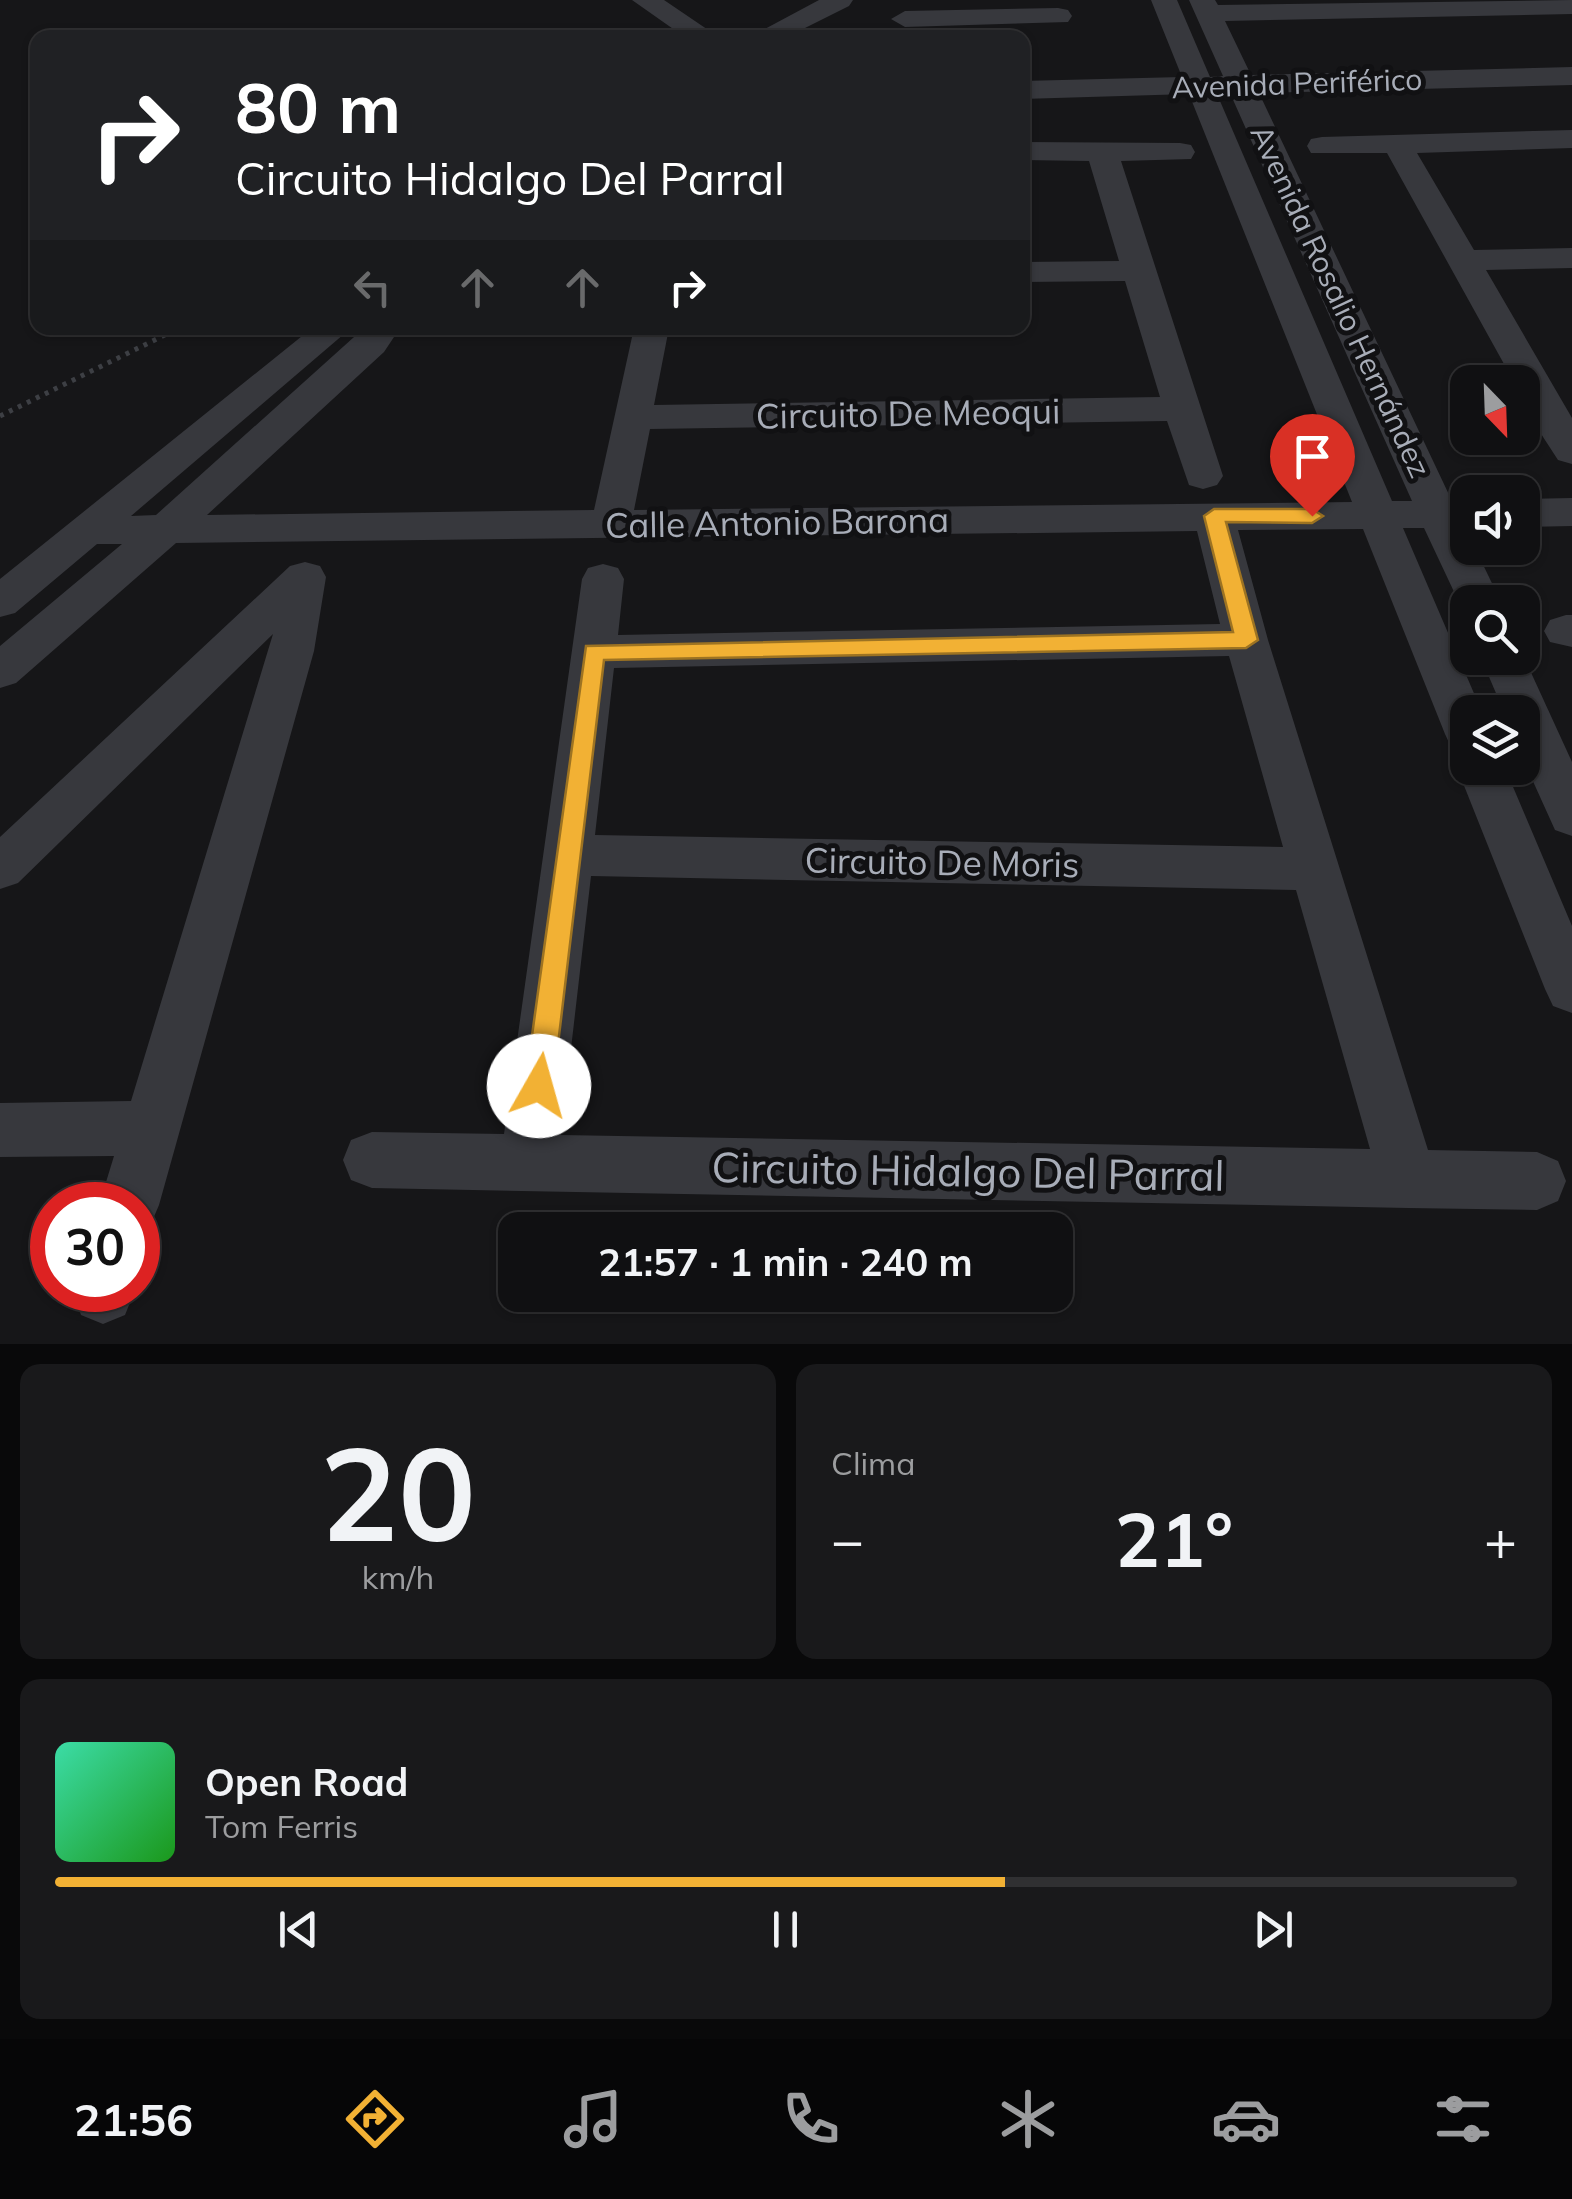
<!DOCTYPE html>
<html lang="es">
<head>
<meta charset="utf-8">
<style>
  :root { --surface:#101012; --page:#19191b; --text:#f1f3f6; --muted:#9c9d9f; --line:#303032; --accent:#f2b134 }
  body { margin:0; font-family:Mulish,sans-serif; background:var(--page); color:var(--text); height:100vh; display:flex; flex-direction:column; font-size:38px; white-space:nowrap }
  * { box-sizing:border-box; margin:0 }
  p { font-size:32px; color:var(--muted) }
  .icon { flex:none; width:55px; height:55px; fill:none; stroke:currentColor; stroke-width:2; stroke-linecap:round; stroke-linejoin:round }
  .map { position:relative; height:1344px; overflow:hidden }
  .panel { display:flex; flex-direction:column; gap:20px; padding:20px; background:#09090a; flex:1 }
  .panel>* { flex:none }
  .banner { position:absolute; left:30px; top:30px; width:1000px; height:305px; border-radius:20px; box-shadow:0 2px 8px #0004,0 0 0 2px var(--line); background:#202124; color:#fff; overflow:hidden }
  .needle { width:65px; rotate:157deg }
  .buttons { position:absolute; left:1450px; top:365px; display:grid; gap:20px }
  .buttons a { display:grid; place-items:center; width:90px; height:90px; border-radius:20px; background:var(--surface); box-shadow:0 2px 8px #0004,0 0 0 2px var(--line); font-size:50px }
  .speed { position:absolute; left:30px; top:1182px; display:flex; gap:20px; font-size:50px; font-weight:700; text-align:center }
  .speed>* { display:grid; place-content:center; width:130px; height:130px; border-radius:50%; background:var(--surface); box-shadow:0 2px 8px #0004,0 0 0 2px var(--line); line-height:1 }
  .speed .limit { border:15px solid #d22; background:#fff; color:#111 }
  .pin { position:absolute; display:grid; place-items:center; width:85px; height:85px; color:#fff; margin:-102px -42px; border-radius:50% 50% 50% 0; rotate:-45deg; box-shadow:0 0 10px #0007 }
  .pin .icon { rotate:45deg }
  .me { position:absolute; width:110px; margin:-55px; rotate:7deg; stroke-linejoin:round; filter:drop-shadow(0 0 8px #0008) }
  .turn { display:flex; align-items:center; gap:35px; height:210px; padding:0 40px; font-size:45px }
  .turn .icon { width:130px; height:130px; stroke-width:2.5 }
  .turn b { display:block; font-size:70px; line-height:85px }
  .lanes { display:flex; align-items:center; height:95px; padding:0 40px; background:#0003; justify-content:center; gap:50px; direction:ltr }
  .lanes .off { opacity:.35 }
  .big { font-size:75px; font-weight:700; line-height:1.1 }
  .panel .tile { flex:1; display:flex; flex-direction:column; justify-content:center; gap:15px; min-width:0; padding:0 35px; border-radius:20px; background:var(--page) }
  .panel .dial { align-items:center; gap:0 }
  .dial b { font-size:130px; line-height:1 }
  .song { display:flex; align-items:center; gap:30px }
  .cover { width:120px; height:120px; border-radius:15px; background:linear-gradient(135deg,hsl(160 70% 55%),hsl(120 70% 35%)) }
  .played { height:10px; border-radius:5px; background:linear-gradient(90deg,var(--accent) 65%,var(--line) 65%) }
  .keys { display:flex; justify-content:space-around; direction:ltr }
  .heat { display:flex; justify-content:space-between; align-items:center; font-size:55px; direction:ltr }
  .panel .tiles { flex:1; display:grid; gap:20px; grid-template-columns:1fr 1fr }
  .tile:last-child { grid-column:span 2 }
  .trip { position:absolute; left:498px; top:1212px; width:575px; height:100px; border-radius:20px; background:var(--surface); box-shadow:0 2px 8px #0004,0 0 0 2px var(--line); font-weight:700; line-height:100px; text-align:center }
  .menu { display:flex; height:160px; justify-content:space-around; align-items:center; background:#060607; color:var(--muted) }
  .menu .icon { width:70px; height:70px }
  .menu .current { color:var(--accent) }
  .menu b { font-size:45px; color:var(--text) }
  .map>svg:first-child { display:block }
</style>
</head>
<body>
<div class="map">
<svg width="1572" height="1344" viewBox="0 0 1572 1344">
  <rect width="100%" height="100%" fill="#161618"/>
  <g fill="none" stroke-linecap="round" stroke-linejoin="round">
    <path stroke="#3d3f44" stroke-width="5" stroke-dasharray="4 6" stroke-linecap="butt" d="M 0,416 L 179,328"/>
    <path fill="#37383d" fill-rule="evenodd" d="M 632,0 L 664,0 L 720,38 L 686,38 Z
      M 819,0 L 853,0 L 849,6 L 785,38 L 748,38 Z
      M 1151,0 L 1177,0 L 1210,77 L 1223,76 L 1189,0 L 1215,0 L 1218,5 L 1572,0 L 1572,14 L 1225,21 L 1251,75 L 1572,67 L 1572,85 L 1259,93 L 1452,501 L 1468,500 L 1468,548 L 1475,548 L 1501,602 L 1468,602 L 1468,614 L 1464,613 L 1424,528 L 1403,528 L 1482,712 L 1468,712 L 1468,752 L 1451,747 L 1445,734 L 1363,529 L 1238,530 L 1268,640 L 1428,1150 L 1537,1152 L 1558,1161 L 1566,1181 L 1558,1201 L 1537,1210 L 1408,1208 L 372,1188 L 351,1180 L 343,1160 L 351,1140 L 372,1132 L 504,1134 L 582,579 L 588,568 L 603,564 L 618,568 L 624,579 L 618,635 L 1220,624 L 1197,531 L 176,543 L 16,683 L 0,688 L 0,646 L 122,544 L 97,544 L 15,613 L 0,617 L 0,579 L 312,328 L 351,328 L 131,516 L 156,515 L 364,328 L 400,328 L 384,352 L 207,515 L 594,510 L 634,328 L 669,328 L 654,405 L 1160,397 L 1125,281 L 1022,282 L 1022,262 L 1119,261 L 1089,161 L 1022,160 L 1022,142 L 1180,143 L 1191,145 L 1195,152 L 1191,159 L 1121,161 L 1223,476 L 1217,485 L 1203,489 L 1189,485 L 1167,421 L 650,429 L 634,510 L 1352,502 L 1189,94 L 1022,99 L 1022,81 L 1182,77 ZM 1230,93 L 1412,501 L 1392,501 L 1217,94 ZM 1229,656 L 1283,847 L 595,835 L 614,668 ZM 591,876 L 1296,890 L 1370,1149 L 561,1135 Z
      M 1058,8 L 1068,10 L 1072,16 L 1068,22 L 905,27 L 891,19 L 905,11 Z
      M 1572,130 L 1572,148 L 1417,153 L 1474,250 L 1572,248 L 1572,268 L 1486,270 L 1572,418 L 1572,464 L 1558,460 C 1544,438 1522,409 1522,382 L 1514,382 L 1387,153 L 1311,153 L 1307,146 L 1311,139 L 1322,137 Z
      M 1572,498 L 1572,526 L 1522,527 L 1522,499 Z
      M 305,562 L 320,566 L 326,577 L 314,651 L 159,1205 L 150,1226 L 138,1231 L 138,1205 L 99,1205 L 114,1156 L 0,1157 L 0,1103 L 131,1101 L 273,634 L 18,883 L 0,889 L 0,837 L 290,566 Z
      M 1566,615 L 1572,615 L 1572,647 L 1550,642 L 1544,631 L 1550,620 Z
      M 1522,653 L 1572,762 L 1572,836 L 1555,830 L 1522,757 L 1522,712 L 1504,712 L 1481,658 L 1522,658 Z
      M 1468,754 L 1468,768 L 1505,768 L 1572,926 L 1572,1013 L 1553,1006 L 1545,989 L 1457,768 Z
      M 73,1290 L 135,1290 L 125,1315 L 103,1324 L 81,1315 Z"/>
  </g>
  <path fill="#f2b134" stroke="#9d7322" stroke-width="2.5" d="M 1214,509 L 1312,509 L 1323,516 L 1312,523 L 1226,522 L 1258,640 L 1246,648 L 604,660 L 553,1086 L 549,1095 L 539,1099 L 529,1095 L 525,1086 L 586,646 L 1233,632 L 1204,516 Z"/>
  <g text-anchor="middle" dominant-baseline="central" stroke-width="10" stroke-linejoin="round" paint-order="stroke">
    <g font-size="30" fill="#a8adb8" stroke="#111113">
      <text transform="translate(1297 83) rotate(-2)">Avenida Periférico</text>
      <text transform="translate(1341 301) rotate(65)">Avenida Rosalio Hernández</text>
    </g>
    <g font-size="35" fill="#a8adb8" stroke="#111113">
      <text transform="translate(908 413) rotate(-1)">Circuito De Meoqui</text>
      <text transform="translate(777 522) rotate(-1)">Calle Antonio Barona</text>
      <text transform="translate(942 862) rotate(1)">Circuito De Moris</text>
    </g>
    <g font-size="42" fill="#a8adb8" stroke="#111113">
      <text transform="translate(968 1171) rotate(1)">Circuito Hidalgo Del Parral</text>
    </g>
  </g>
</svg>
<div class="buttons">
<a><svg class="needle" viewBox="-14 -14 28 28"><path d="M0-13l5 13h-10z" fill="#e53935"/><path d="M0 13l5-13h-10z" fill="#9c9d9f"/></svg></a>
<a><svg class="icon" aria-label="sound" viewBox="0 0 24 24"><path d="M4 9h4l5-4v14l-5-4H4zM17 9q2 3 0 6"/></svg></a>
<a><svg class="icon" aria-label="search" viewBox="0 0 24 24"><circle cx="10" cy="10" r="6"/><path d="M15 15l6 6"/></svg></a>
<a><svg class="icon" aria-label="layers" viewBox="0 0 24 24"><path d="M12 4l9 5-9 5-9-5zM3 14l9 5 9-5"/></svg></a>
</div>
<div class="speed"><div class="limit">30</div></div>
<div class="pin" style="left:1312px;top:516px;background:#d93025"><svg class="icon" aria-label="arrive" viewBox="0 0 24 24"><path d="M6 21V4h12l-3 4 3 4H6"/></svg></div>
<svg class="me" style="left:539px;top:1086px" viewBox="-20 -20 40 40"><circle r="19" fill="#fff"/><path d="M0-13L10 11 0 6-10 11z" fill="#f2b134"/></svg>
<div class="trip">21:57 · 1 min · 240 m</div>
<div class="banner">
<div class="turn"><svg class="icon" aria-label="right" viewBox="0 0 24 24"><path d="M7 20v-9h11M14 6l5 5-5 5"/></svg><div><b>80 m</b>Circuito Hidalgo Del Parral</div></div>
<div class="lanes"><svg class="icon off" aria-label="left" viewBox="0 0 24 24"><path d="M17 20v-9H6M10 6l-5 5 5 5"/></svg><svg class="icon off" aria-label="ahead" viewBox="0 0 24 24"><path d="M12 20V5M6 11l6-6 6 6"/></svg><svg class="icon off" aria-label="ahead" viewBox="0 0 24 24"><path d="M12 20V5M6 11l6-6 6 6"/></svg><svg class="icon" aria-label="right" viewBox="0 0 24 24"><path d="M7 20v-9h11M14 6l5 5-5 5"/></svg></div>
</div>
</div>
<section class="panel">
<div class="tiles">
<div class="tile dial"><b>20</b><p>km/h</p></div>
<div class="tile"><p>Clima</p>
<div class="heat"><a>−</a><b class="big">21°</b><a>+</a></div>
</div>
<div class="tile">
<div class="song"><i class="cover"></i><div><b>Open Road</b><p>Tom Ferris</p></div></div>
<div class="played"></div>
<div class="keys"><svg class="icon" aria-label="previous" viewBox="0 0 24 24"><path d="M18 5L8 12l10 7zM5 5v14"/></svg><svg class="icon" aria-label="pause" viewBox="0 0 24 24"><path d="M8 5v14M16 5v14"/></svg><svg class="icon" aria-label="next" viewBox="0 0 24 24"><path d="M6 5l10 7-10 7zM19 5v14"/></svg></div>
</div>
</div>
</section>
<nav class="menu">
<b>21:56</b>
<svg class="icon current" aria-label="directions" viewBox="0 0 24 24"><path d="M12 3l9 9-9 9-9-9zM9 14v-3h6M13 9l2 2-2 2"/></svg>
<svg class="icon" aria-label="music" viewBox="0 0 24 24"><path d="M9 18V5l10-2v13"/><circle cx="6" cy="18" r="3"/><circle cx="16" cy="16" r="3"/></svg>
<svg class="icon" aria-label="phone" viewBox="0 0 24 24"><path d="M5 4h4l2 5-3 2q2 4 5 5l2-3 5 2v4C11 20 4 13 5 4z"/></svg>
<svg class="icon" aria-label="climate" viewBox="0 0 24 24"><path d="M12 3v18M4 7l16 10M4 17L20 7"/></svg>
<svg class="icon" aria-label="car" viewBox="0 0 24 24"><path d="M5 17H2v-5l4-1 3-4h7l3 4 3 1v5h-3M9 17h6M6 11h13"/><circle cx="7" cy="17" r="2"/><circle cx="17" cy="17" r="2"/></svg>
<svg class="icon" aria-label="filters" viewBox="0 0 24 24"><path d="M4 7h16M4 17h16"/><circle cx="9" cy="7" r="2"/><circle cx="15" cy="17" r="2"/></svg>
</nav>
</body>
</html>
